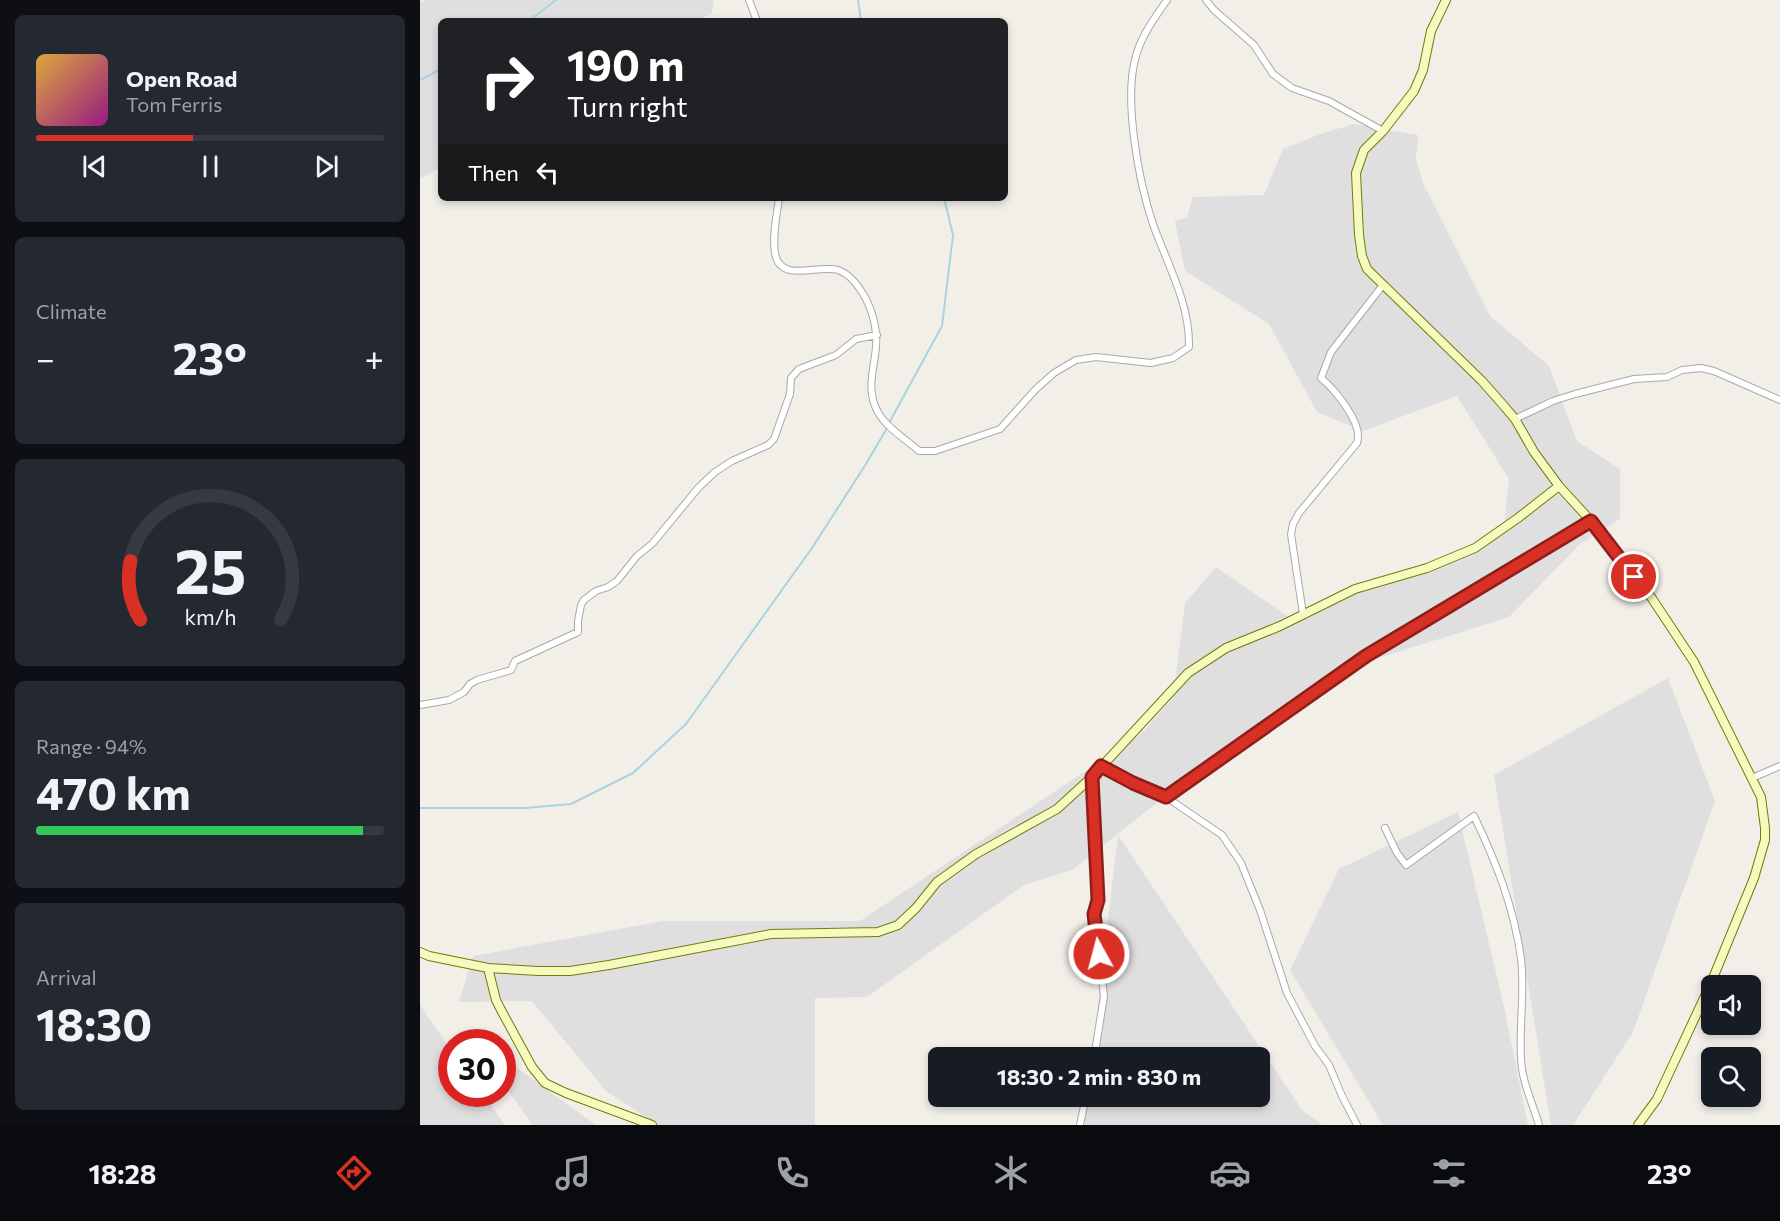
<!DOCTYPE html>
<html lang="en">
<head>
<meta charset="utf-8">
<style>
  :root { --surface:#171b24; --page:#242831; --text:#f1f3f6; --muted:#9ea1a6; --line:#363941; --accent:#d93025 }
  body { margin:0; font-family:Commissioner,sans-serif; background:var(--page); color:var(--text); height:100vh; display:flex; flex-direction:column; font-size:22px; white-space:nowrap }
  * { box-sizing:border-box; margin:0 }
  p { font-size:20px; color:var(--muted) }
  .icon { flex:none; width:33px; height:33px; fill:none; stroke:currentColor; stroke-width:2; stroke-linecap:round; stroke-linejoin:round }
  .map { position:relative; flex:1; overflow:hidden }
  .drawer { display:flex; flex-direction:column; gap:15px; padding:15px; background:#0d0f14; width:420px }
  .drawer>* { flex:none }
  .top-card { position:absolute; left:18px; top:18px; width:570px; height:183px; border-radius:9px; box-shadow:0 3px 9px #0003; background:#202124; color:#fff; overflow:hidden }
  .fabs { position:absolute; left:1281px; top:975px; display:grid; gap:12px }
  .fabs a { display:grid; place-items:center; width:60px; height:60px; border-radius:9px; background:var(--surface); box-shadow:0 3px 9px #0003; font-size:30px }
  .speed { position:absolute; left:18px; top:1029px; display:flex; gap:12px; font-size:30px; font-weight:700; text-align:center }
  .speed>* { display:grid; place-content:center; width:78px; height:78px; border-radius:50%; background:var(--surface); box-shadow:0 3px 9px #0003; line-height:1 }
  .speed .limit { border:9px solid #d22; background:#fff; color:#111 }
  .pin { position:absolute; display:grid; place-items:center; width:51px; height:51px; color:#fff; margin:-26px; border:3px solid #fff; border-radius:50%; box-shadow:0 2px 6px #0007 }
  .me { position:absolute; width:66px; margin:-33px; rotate:353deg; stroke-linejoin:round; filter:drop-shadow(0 0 4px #0008) }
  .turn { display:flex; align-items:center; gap:21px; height:126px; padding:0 30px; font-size:27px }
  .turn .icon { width:78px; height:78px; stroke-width:2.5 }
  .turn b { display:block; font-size:42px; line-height:51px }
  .then { display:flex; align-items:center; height:57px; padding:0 30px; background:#0003; gap:12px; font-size:22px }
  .big { font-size:45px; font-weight:700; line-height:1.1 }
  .drawer .card { flex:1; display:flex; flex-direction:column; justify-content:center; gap:9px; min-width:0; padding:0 21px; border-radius:9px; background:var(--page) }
  .drawer .dial { align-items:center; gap:0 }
  .dial svg { height:156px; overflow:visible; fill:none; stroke:var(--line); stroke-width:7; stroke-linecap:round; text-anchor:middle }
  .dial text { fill:var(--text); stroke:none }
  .song { display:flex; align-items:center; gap:18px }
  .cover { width:72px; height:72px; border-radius:9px; background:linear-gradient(135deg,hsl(40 70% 55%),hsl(310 70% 35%)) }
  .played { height:6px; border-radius:3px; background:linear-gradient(90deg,var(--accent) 45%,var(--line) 45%) }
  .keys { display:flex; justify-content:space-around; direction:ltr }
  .heat { display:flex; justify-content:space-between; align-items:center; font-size:33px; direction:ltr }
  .charge { height:9px; border-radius:4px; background:linear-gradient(90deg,#34c759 94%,var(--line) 0) }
  .trip { position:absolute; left:508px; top:1047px; width:342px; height:60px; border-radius:9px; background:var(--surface); box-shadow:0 3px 9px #0003; font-weight:700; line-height:60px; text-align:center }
  .tabs { display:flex; height:96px; justify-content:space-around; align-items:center; background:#090b0e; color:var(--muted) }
  .tabs .icon { width:42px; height:42px }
  .tabs .active { color:var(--accent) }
  .tabs b { font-size:27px; color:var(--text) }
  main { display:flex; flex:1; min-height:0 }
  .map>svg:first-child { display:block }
</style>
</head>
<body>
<main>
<section class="drawer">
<div class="card">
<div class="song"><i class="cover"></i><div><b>Open Road</b><p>Tom Ferris</p></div></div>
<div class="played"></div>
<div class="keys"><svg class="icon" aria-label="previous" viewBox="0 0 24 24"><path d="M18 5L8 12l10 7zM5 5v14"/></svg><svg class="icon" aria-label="pause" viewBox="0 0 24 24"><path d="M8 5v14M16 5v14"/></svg><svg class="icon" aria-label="next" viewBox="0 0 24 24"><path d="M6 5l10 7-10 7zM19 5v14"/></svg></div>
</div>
<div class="card"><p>Climate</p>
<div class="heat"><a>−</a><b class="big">23°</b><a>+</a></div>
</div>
<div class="card dial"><svg viewBox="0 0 100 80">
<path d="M14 69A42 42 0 1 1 86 69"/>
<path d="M14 69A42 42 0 0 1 9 39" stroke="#d93025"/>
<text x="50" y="56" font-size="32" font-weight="700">25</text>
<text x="50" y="72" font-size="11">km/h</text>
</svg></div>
<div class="card"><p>Range · 94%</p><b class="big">470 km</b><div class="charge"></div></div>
<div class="card"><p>Arrival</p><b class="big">18:30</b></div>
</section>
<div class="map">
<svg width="1360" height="1125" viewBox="0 0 1360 1125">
  <rect width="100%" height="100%" fill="#f2efe9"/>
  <path fill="#e0dfdf" d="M 5,0 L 294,0 L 292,13 L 277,21 L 21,21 L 21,167 L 0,179 L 0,3 Z
    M 934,124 L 998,135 L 996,159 L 1003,183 L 1070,316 L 1129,366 L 1157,441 L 1200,469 L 1200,519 L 1159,545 L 1089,617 L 943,663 L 851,713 L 652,870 L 604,885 L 447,997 L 395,998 L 395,1125 L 238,1125 L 186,1091 L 112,1001 L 39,1002 L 53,956 L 243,921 L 440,921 L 721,734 L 753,698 L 765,603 L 796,567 L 873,620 L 962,579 L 1048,556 L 1065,545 L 1084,527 L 1089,479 L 1037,396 L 943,431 L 897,412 L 849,324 L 765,271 L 755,221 L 767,217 L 773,197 L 844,195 L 863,149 L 903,133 Z
    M 1248,678 L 1295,801 L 1213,1032 L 1153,1125 L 1131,1125 L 1074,775 Z
    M 1038,812 L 1084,1007 L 1108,1125 L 963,1125 L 870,970 L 919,869 Z
    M 698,835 L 882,1110 L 902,1125 L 664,1125 L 667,1097 L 840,1096 L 840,1058 L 672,1057 Z
    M 0,1005 L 31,1050 L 32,1094 L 63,1094 L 85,1125 L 0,1125 Z
    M 82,1057 L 176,1125 L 113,1125 L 83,1084 Z"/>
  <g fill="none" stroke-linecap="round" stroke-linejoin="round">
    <path stroke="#aad3df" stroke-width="2" d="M 438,0 L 441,21
      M 109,21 L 136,0
      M 0,80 L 21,69
      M 469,423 L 522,326 L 533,235 L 524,198
      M 0,808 L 105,808 L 151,804 L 213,773 L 266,724 L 392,548 L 446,464 L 467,428"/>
    <g stroke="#a9a9a9" stroke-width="8">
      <path id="street" d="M 329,0 L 337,21
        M 786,0 L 794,10 L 834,45 L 853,74 L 872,88 L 909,101 L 963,131
        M 359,198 C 357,215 352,235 355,253 C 360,284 398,264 418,270 C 430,274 440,288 446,299 C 451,309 455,322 456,334 C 459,361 442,386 459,414 C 468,429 486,439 499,451 L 515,451 L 580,429 L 616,389 L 634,373 L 656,360 L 676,357 L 731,363 L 753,358 L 769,347 C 770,303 747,264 733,224 C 719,183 704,102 715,60 C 720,37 734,19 747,0
        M 1095,419 L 1133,401 L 1155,394 L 1214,379 L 1247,377 L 1262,370 L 1281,368 L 1294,371 L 1360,400
        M 883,614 L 871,534 L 873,524 L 879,513 L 937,443 C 944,424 915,390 901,378 L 911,352 L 963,285
        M 0,705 L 29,700 L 44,692 L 50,684 L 57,680 L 91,670 L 95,661 L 158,632 L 158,621 L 161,605 L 164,600 L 176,591 L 188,587 L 197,581 L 217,556 L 232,544 L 279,487 L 295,472 L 312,461 L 348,445 L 354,439 L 370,394 L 371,378 L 379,369 L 416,355 L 436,339 L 457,335
        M 681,766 L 713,783 L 746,797 L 802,835 L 821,863 L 840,910 L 867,993 L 895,1046 L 909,1065 L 922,1096 L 937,1125
        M 672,777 L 678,900 L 674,914 L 684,996 L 674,1058
        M 1332,778 L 1360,766
        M 746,797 L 946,656 L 1171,521
        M 965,828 L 977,853 L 986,865 L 1054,816 C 1076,862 1094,907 1101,959 C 1105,992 1099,1025 1101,1059 C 1102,1082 1113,1104 1119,1125
        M 660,1125 L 666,1096"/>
    </g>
    <g stroke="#707d05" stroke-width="10">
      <path id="secondary" d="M 1026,0 L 1011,31 L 1003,70 L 994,91 L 963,131 L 944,150 L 936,173 L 939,235 L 942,256 L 947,269 L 1062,381 L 1084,406 L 1095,419 L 1114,452 L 1139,486 L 1171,521 L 1196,556 L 1231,597 L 1274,662 L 1341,797 L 1345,828 L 1345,840 L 1334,878 L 1291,983 L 1237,1099 L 1218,1125
        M 0,952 L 9,956 L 68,968 L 118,971 L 150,971 L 189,965 L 351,934 L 458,932 L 478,925 L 496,908 L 517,882 L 556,854 L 637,809 L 672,777 L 768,673 L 806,648 L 860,626 L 935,589 L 1007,568 L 1055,548 L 1098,518 L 1139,486
        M 68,968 L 76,1000 L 81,1010 L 112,1067 L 125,1083 L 146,1093 L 232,1125"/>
    </g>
    <use href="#street" stroke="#fff" stroke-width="6"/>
    <use href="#secondary" stroke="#f7fabf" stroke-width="8"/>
  </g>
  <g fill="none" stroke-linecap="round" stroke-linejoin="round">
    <g stroke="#8d1f18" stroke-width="15">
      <path id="route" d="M 679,954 L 674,914 L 678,900 L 672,777 L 681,766 L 713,783 L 746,797 L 946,656 L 1171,521 L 1214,577"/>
    </g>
    <use href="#route" stroke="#d93025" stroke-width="10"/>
  </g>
</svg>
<div class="fabs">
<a><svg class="icon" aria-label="sound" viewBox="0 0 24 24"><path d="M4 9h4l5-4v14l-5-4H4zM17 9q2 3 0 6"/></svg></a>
<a><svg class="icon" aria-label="search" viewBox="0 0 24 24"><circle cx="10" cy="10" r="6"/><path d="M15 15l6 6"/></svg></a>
</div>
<div class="speed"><div class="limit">30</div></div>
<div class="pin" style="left:1214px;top:577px;background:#d93025"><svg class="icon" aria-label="arrive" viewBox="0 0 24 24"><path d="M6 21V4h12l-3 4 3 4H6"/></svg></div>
<svg class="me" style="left:679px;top:954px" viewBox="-20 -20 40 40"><circle r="17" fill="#d93025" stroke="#fff" stroke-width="3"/><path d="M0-11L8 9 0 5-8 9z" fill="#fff"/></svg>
<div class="trip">18:30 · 2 min · 830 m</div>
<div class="top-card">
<div class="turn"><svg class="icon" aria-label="right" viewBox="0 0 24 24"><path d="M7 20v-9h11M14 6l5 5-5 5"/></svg><div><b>190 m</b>Turn right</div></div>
<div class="then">Then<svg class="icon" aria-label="left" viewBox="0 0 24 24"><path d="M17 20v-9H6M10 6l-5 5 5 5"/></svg></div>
</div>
</div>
</main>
<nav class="tabs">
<b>18:28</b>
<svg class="icon active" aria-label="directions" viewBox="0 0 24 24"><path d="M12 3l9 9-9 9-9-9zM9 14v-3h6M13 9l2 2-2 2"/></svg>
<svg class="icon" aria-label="music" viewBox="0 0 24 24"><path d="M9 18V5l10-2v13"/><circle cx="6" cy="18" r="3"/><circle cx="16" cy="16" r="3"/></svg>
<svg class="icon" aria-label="phone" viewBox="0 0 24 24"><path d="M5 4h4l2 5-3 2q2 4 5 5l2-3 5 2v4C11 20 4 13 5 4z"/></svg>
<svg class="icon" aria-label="climate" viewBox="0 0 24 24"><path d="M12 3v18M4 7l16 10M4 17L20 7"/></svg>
<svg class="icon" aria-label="car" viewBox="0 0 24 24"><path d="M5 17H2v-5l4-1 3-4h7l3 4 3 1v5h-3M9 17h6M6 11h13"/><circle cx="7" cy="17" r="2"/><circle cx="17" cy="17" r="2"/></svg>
<svg class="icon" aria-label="filters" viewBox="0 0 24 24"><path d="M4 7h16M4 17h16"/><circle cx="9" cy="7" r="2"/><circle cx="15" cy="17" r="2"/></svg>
<b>23°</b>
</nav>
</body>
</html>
